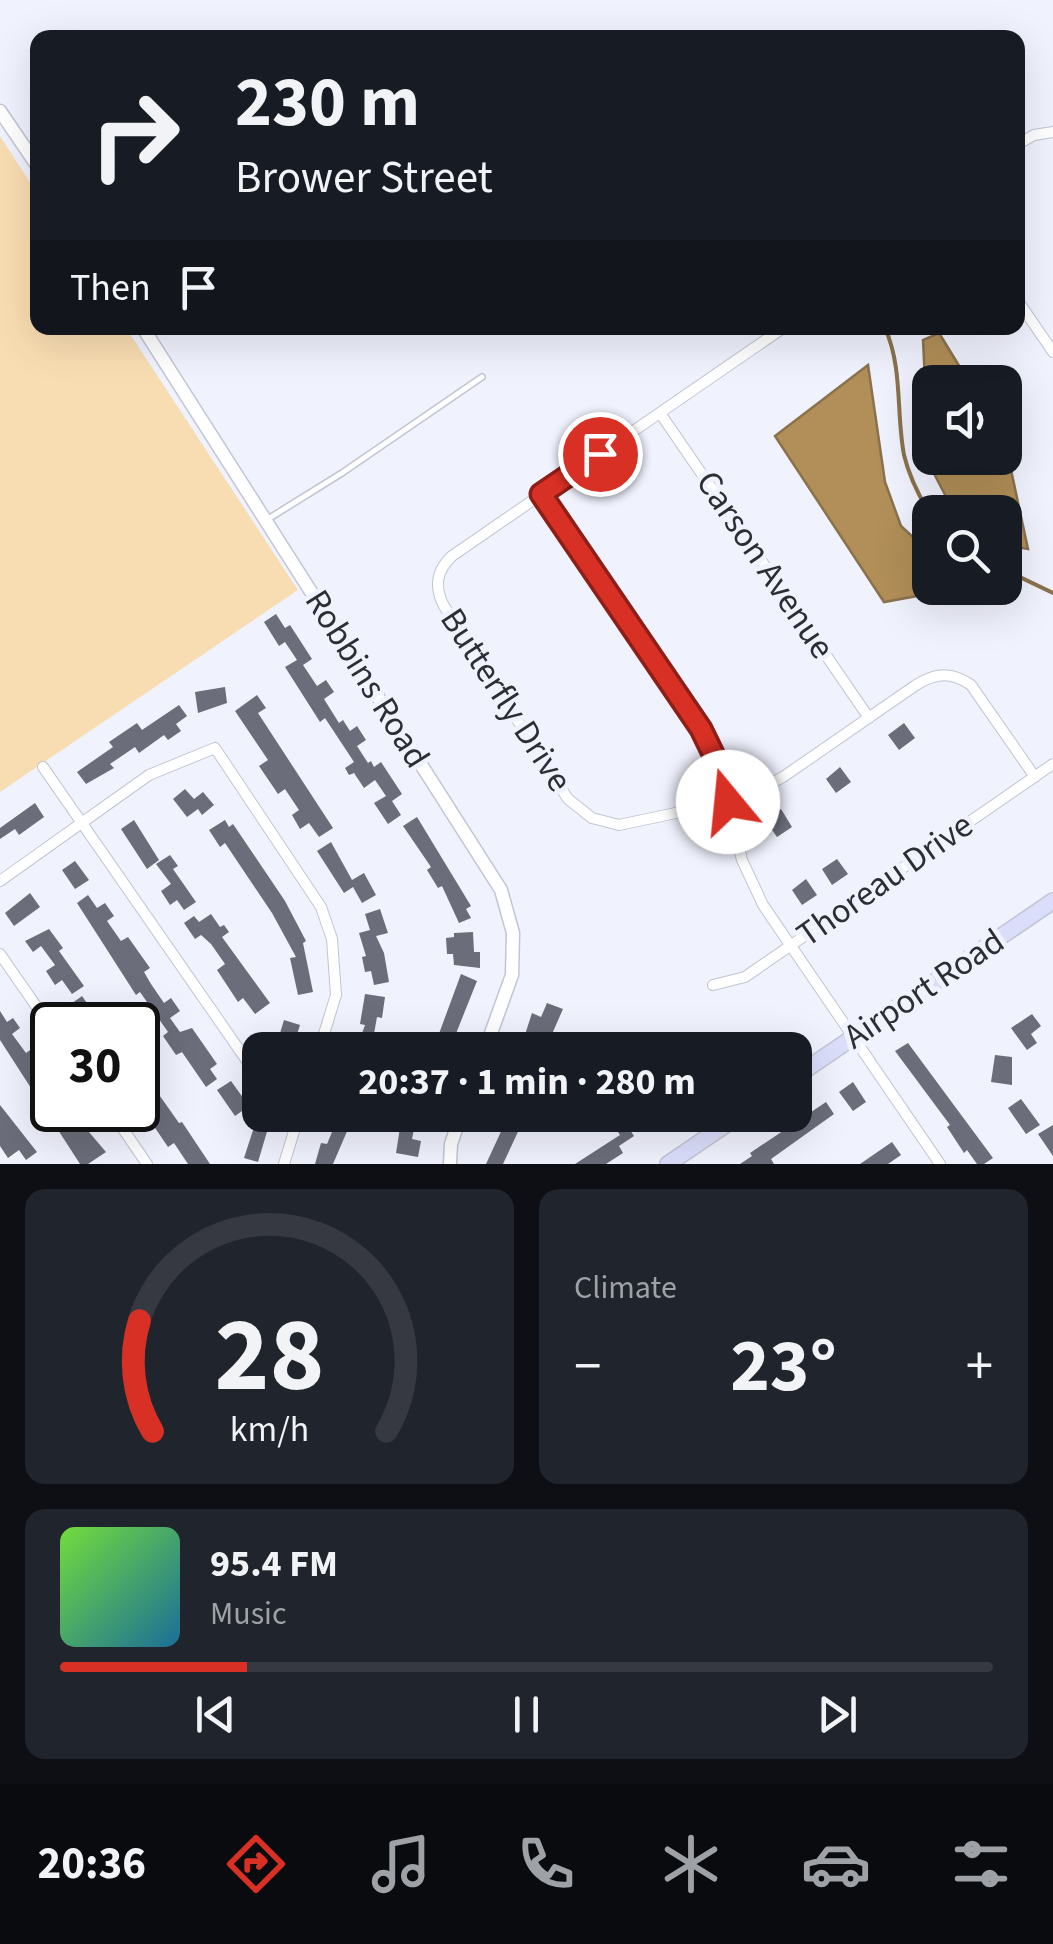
<!DOCTYPE html>
<html lang="en">
<head>
<meta charset="utf-8">
<style>
  :root { --surface:#171b24; --page:#20242c; --text:#f1f3f6; --muted:#9ea1a6; --line:#363941; --accent:#d93025 }
  body { margin:0; font-family:"Source Sans 3",sans-serif; background:var(--page); color:var(--text); height:100vh; display:flex; flex-direction:column; font-size:38px; white-space:nowrap }
  * { box-sizing:border-box; margin:0 }
  p { font-size:32px; color:var(--muted) }
  .icon { flex:none; width:55px; height:55px; fill:none; stroke:currentColor; stroke-width:2; stroke-linecap:round; stroke-linejoin:round }
  .map { position:relative; height:1164px; overflow:hidden }
  .details { display:flex; flex-direction:column; gap:25px; padding:25px; background:#0d0f14; flex:1 }
  .details>* { flex:none }
  .top-card { position:absolute; left:30px; top:30px; width:995px; height:305px; border-radius:20px; box-shadow:0 10px 40px #0002; background:#171b24; color:var(--text); overflow:hidden }
  .tools { position:absolute; left:912px; top:365px; display:grid; gap:20px }
  .tools a { display:grid; place-items:center; width:110px; height:110px; border-radius:20px; background:var(--surface); box-shadow:0 10px 40px #0002; font-size:50px }
  .speed { position:absolute; left:30px; top:1002px; display:flex; gap:20px; font-size:50px; font-weight:700; text-align:center }
  .speed>* { display:grid; place-content:center; width:130px; height:130px; border-radius:50%; background:var(--surface); box-shadow:0 10px 40px #0002; line-height:1 }
  .speed .limit { border:5px solid #111; border-radius:15px; background:#fff; color:#111 }
  .pin { position:absolute; display:grid; place-items:center; width:85px; height:85px; color:#fff; margin:-42px; border:5px solid #fff; border-radius:50%; box-shadow:0 2px 10px #0007 }
  .me { position:absolute; width:110px; margin:-55px; rotate:343deg; stroke-linejoin:round; filter:drop-shadow(0 0 8px #0008) }
  .turn { display:flex; align-items:center; gap:35px; height:210px; padding:0 40px; font-size:45px }
  .turn .icon { width:130px; height:130px; stroke-width:2.5 }
  .turn b { display:block; font-size:70px; line-height:85px }
  .then { display:flex; align-items:center; height:95px; padding:0 40px; background:#0003; gap:20px; font-size:38px }
  .big { font-size:75px; font-weight:700; line-height:1.1 }
  .details .card { flex:1; display:flex; flex-direction:column; justify-content:center; gap:15px; min-width:0; padding:0 35px; border-radius:20px; background:var(--page) }
  .details .dial { align-items:center; gap:0 }
  .dial svg { height:260px; overflow:visible; fill:none; stroke:var(--line); stroke-width:7; stroke-linecap:round; text-anchor:middle }
  .dial text { fill:var(--text); stroke:none }
  .song { display:flex; align-items:center; gap:30px }
  .cover { width:120px; height:120px; border-radius:15px; background:linear-gradient(135deg,hsl(100 70% 55%),hsl(200 70% 35%)) }
  .played { height:10px; border-radius:5px; background:linear-gradient(90deg,var(--accent) 20%,var(--line) 20%) }
  .keys { display:flex; justify-content:space-around; direction:ltr }
  .heat { display:flex; justify-content:space-between; align-items:center; font-size:55px; direction:ltr }
  .details .tiles { flex:1; display:grid; gap:25px; grid-template-columns:1fr 1fr }
  .card:last-child { grid-column:span 2 }
  .trip { position:absolute; left:242px; top:1032px; width:570px; height:100px; border-radius:20px; background:var(--surface); box-shadow:0 10px 40px #0002; font-weight:700; line-height:100px; text-align:center }
  .tabs { display:flex; height:160px; justify-content:space-around; align-items:center; background:#090b0e; color:var(--muted) }
  .tabs .icon { width:70px; height:70px }
  .tabs .current { color:var(--accent) }
  .tabs b { font-size:45px; color:var(--text) }
  .map>svg:first-child { display:block }
</style>
</head>
<body>
<div class="map">
<svg width="1053" height="1164" viewBox="0 0 1053 1164">
  <rect width="100%" height="100%" fill="#f0f2fe"/>
  <path fill="#f9ddb2" d="M 0,136 L 37,193 L 38,328 L 126,328 L 298,590 L 0,792 Z"/>
  <path fill="#b28f58" stroke="#8a724d" stroke-width="2.5" d="M 939,333 L 969,382 L 930,382 L 930,458 L 1005,458 L 1005,442 L 1028,549 L 1005,545 L 1005,512 L 958,512 L 952,508 L 929,464 L 923,340 Z
    M 868,365 L 885,482 L 901,526 L 930,553 L 930,588 L 961,588 L 884,602 L 775,436 Z"/>
  <g fill="none" stroke-linecap="round" stroke-linejoin="round">
    <path stroke="#8a724d" stroke-width="4" d="M 885,328 C 903,368 896,413 904,455 C 909,476 919,496 930,514
      M 1005,570 L 1053,593"/>
  </g>
  <path fill="#6b6d7a" d="M 276,614 L 285,628 L 290,625 L 312,659 L 303,665 L 317,686 L 326,680 L 334,692 L 324,699 L 339,723 L 343,720 L 350,731 L 357,726 L 366,740 L 357,746 L 368,763 L 371,761 L 374,767 L 381,762 L 402,794 L 392,801 L 401,815 L 388,824 L 374,803 L 386,796 L 375,780 L 364,788 L 354,773 L 349,775 L 345,768 L 354,762 L 325,718 L 320,722 L 285,667 L 297,660 L 285,642 L 279,646 L 264,622 Z
    M 225,687 L 227,703 L 198,713 L 195,692 Z
    M 257,695 L 266,708 L 258,713 L 333,828 L 319,837 L 309,823 L 300,829 L 292,815 L 299,810 L 285,789 L 278,794 L 259,766 L 268,760 L 235,711 Z
    M 179,705 L 187,716 L 176,724 L 181,731 L 168,740 L 164,735 L 139,753 L 135,747 L 110,764 L 114,768 L 86,784 L 77,772 L 113,747 L 109,742 L 137,723 L 142,730 Z
    M 904,723 L 915,738 L 899,750 L 888,735 Z
    M 840,767 L 851,782 L 836,793 L 826,779 Z
    M 185,789 L 194,799 L 203,792 L 214,805 L 202,815 L 198,809 L 187,817 L 173,799 Z
    M 35,803 L 44,817 L 19,835 L 15,829 L 0,839 L 0,828 Z
    M 781,809 L 792,827 L 777,837 L 765,820 Z
    M 417,817 L 471,906 L 466,909 L 471,918 L 459,923 L 442,886 L 438,888 L 427,870 L 431,867 L 403,826 Z
    M 134,820 L 159,860 L 147,869 L 121,829 Z
    M 225,820 L 229,827 L 233,824 L 285,901 L 306,941 L 303,943 L 313,992 L 298,995 L 290,958 L 296,957 L 272,913 L 225,843 L 220,847 L 209,830 Z
    M 331,842 L 352,880 L 364,873 L 376,895 L 362,903 L 353,887 L 344,893 L 317,851 Z
    M 170,855 L 178,866 L 173,869 L 196,902 L 184,910 L 177,900 L 170,905 L 161,891 L 171,884 L 156,864 Z
    M 837,859 L 848,874 L 832,885 L 822,869 Z
    M 75,861 L 89,880 L 75,889 L 62,870 Z
    M 806,879 L 817,895 L 802,905 L 792,890 Z
    M 30,893 L 40,907 L 14,926 L 5,913 Z
    M 88,895 L 97,908 L 105,903 L 114,916 L 107,921 L 121,941 L 128,937 L 150,968 L 144,972 L 151,984 L 164,1003 L 171,998 L 180,1011 L 170,1018 L 180,1032 L 192,1028 L 217,1064 L 210,1069 L 217,1079 L 206,1087 L 182,1052 L 176,1055 L 163,1036 L 168,1032 L 140,992 L 136,995 L 77,903 Z
    M 380,909 L 388,933 L 376,936 L 384,953 L 389,982 L 374,985 L 371,971 L 365,972 L 362,957 L 366,956 L 359,933 L 370,930 L 365,914 Z
    M 211,914 L 220,927 L 224,925 L 229,932 L 222,937 L 270,1003 L 255,1014 L 243,998 L 238,1002 L 217,970 L 225,964 L 211,944 L 201,935 L 195,939 L 184,923 L 194,916 L 199,922 Z
    M 49,929 L 63,948 L 59,951 L 84,986 L 72,994 L 62,980 L 55,985 L 46,971 L 55,965 L 41,946 L 33,952 L 25,941 Z
    M 473,932 L 474,952 L 480,952 L 480,968 L 454,965 L 453,954 L 447,954 L 446,938 L 454,937 L 454,933 Z
    M 461,974 L 477,981 L 455,1036 L 450,1034 L 444,1050 L 433,1050 Z
    M 365,994 L 385,997 L 382,1018 L 377,1017 L 371,1050 L 356,1050 L 365,1025 L 360,1024 Z
    M 82,996 L 102,1025 L 82,1025 L 68,1006 Z
    M 547,1003 L 563,1009 L 545,1050 L 520,1050 L 532,1013 L 541,1017 Z
    M 0,1011 L 7,1022 L 13,1018 L 20,1028 L 12,1034 L 26,1053 L 33,1048 L 42,1061 L 38,1064 L 52,1085 L 52,1110 L 66,1110 L 72,1119 L 79,1114 L 86,1123 L 83,1125 L 106,1152 L 88,1164 L 80,1164 L 0,1040 Z
    M 1032,1014 L 1041,1026 L 1031,1034 L 1037,1043 L 1027,1050 L 1011,1028 Z
    M 284,1020 L 300,1025 L 292,1050 L 275,1050 Z
    M 908,1043 L 993,1158 L 984,1164 L 977,1164 L 967,1150 L 964,1153 L 947,1127 L 950,1125 L 895,1051 Z
    M 995,1055 L 1012,1057 L 1012,1085 L 991,1082 Z
    M 138,1065 L 179,1123 L 182,1122 L 210,1164 L 188,1164 L 174,1143 L 168,1147 L 147,1116 L 154,1111 L 138,1087 Z
    M 231,1081 L 249,1106 L 235,1116 L 217,1090 Z
    M 853,1082 L 866,1102 L 853,1111 L 839,1092 Z
    M 1021,1099 L 1040,1125 L 1026,1134 L 1008,1108 Z
    M 826,1102 L 834,1114 L 771,1159 L 774,1164 L 740,1164 L 752,1156 L 750,1153 Z
    M 0,1105 L 37,1152 L 26,1160 L 19,1150 L 8,1158 L 0,1146 Z
    M 329,1115 L 354,1115 L 333,1164 L 315,1164 L 321,1143 L 327,1144 L 335,1125 L 326,1122 Z
    M 402,1115 L 417,1115 L 412,1139 L 421,1141 L 418,1157 L 396,1153 Z
    M 487,1115 L 508,1115 L 523,1121 L 503,1164 L 486,1164 L 505,1123 Z
    M 618,1115 L 648,1115 L 628,1127 L 634,1136 L 619,1146 L 623,1153 L 606,1164 L 575,1164 L 620,1135 L 610,1120 Z
    M 256,1121 L 269,1125 L 258,1162 L 244,1158 Z
    M 1053,1125 L 1053,1156 L 1038,1134 Z
    M 892,1142 L 901,1155 L 888,1164 L 860,1164 Z"/>
  <g fill="none" stroke-linecap="round" stroke-linejoin="round">
    <g stroke="#c2c5d3" stroke-width="8">
      <path id="service" d="M 268,519 L 342,473 L 482,377"/>
    </g>
    <g stroke="#c2c5d3" stroke-width="12">
      <path id="minor" d="M 1018,144 L 1034,135 L 1053,132
        M 1018,301 L 1053,352
        M 783,328 L 452,556 C 436,571 434,587 444,606 L 568,799 L 592,818 L 619,825 L 742,799 L 783,777 L 916,685 C 935,673 951,671 971,685 L 1035,777
        M 660,413 L 869,718
        M 541,495 L 705,736 L 723,781 L 742,860 L 763,905 L 940,1164
        M 43,767 L 247,1061 L 260,1074
        M 0,881 L 149,775 L 215,748 L 321,907 L 332,939 L 336,995 L 319,1050
        M 0,954 L 52,1029
        M 713,985 L 745,977 L 1053,764
        M 110,1110 L 147,1164
        M 284,1164 L 299,1115"/>
    </g>
    <g stroke="#c2c5d3" stroke-width="15">
      <path id="tertiary" d="M 0,111 L 38,167
        M 143,328 L 501,890 L 513,933 L 512,975 L 485,1050
        M 450,1164 L 451,1144 L 461,1115"/>
    </g>
    <g stroke="#c2c5d3" stroke-width="18">
      <path id="secondary" d="M 795,1077 L 1053,901
        M 668,1164 L 740,1115"/>
    </g>
    <use href="#service" stroke="#fff" stroke-width="5"/>
    <use href="#minor" stroke="#fff" stroke-width="10"/>
    <use href="#tertiary" stroke="#fff" stroke-width="12"/>
    <use href="#secondary" stroke="#dbdefb" stroke-width="15"/>
  </g>
  <g fill="none" stroke-linecap="round" stroke-linejoin="round">
    <g stroke="#8d1f18" stroke-width="25">
      <path id="route" d="M 600,454 L 541,494 L 701,729 L 718,764 L 728,802"/>
    </g>
    <use href="#route" stroke="#d93025" stroke-width="18"/>
  </g>
  <g text-anchor="middle" dominant-baseline="central" stroke-width="10" stroke-linejoin="round" paint-order="stroke">
    <g font-size="35" fill="#2d2e34" stroke="#f0f2fe">
      <text transform="translate(765 565) rotate(56)">Carson Avenue</text>
      <text transform="translate(367 679) rotate(58)">Robbins Road</text>
      <text transform="translate(506 700) rotate(57)">Butterfly Drive</text>
      <text transform="translate(885 880) rotate(-35)">Thoreau Drive</text>
      <text transform="translate(924 989) rotate(-34)">Airport Road</text>
    </g>
  </g>
</svg>
<div class="tools">
<a><svg class="icon" aria-label="sound" viewBox="0 0 24 24"><path d="M4 9h4l5-4v14l-5-4H4zM17 9q2 3 0 6"/></svg></a>
<a><svg class="icon" aria-label="search" viewBox="0 0 24 24"><circle cx="10" cy="10" r="6"/><path d="M15 15l6 6"/></svg></a>
</div>
<div class="speed"><div class="limit">30</div></div>
<div class="pin" style="left:600px;top:454px;background:#d93025"><svg class="icon" aria-label="arrive" viewBox="0 0 24 24"><path d="M6 21V4h12l-3 4 3 4H6"/></svg></div>
<svg class="me" style="left:728px;top:802px" viewBox="-20 -20 40 40"><circle r="19" fill="#fff"/><path d="M0-13L10 11 0 6-10 11z" fill="#d93025"/></svg>
<div class="trip">20:37 · 1 min · 280 m</div>
<div class="top-card">
<div class="turn"><svg class="icon" aria-label="right" viewBox="0 0 24 24"><path d="M7 20v-9h11M14 6l5 5-5 5"/></svg><div><b>230 m</b>Brower Street</div></div>
<div class="then">Then<svg class="icon" aria-label="arrive" viewBox="0 0 24 24"><path d="M6 21V4h12l-3 4 3 4H6"/></svg></div>
</div>
</div>
<section class="details">
<div class="tiles">
<div class="card dial"><svg viewBox="0 0 100 80">
<path d="M14 69A42 42 0 1 1 86 69"/>
<path d="M14 69A42 42 0 0 1 10 35" stroke="#d93025"/>
<text x="50" y="56" font-size="32" font-weight="700">28</text>
<text x="50" y="72" font-size="11">km/h</text>
</svg></div>
<div class="card"><p>Climate</p>
<div class="heat"><a>−</a><b class="big">23°</b><a>+</a></div>
</div>
<div class="card">
<div class="song"><i class="cover"></i><div><b>95.4 FM</b><p>Music</p></div></div>
<div class="played"></div>
<div class="keys"><svg class="icon" aria-label="previous" viewBox="0 0 24 24"><path d="M18 5L8 12l10 7zM5 5v14"/></svg><svg class="icon" aria-label="pause" viewBox="0 0 24 24"><path d="M8 5v14M16 5v14"/></svg><svg class="icon" aria-label="next" viewBox="0 0 24 24"><path d="M6 5l10 7-10 7zM19 5v14"/></svg></div>
</div>
</div>
</section>
<nav class="tabs">
<b>20:36</b>
<svg class="icon current" aria-label="directions" viewBox="0 0 24 24"><path d="M12 3l9 9-9 9-9-9zM9 14v-3h6M13 9l2 2-2 2"/></svg>
<svg class="icon" aria-label="music" viewBox="0 0 24 24"><path d="M9 18V5l10-2v13"/><circle cx="6" cy="18" r="3"/><circle cx="16" cy="16" r="3"/></svg>
<svg class="icon" aria-label="phone" viewBox="0 0 24 24"><path d="M5 4h4l2 5-3 2q2 4 5 5l2-3 5 2v4C11 20 4 13 5 4z"/></svg>
<svg class="icon" aria-label="climate" viewBox="0 0 24 24"><path d="M12 3v18M4 7l16 10M4 17L20 7"/></svg>
<svg class="icon" aria-label="car" viewBox="0 0 24 24"><path d="M5 17H2v-5l4-1 3-4h7l3 4 3 1v5h-3M9 17h6M6 11h13"/><circle cx="7" cy="17" r="2"/><circle cx="17" cy="17" r="2"/></svg>
<svg class="icon" aria-label="filters" viewBox="0 0 24 24"><path d="M4 7h16M4 17h16"/><circle cx="9" cy="7" r="2"/><circle cx="15" cy="17" r="2"/></svg>
</nav>
</body>
</html>
